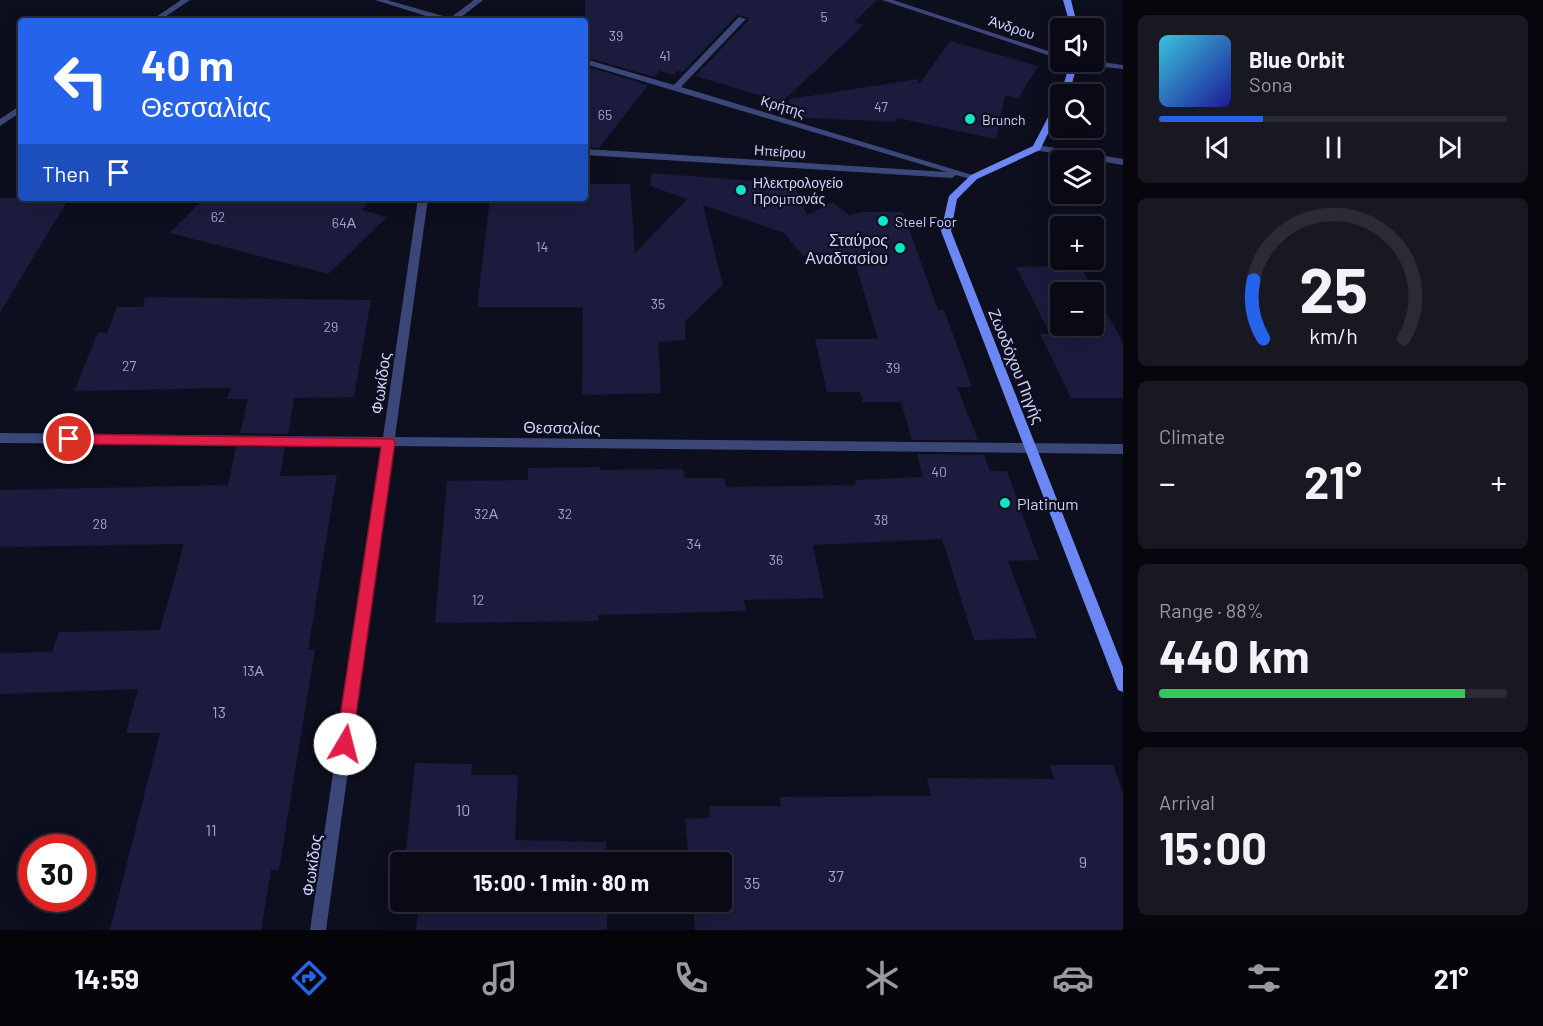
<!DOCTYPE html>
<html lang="en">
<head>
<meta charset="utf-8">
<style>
  :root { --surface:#0a0a16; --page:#181823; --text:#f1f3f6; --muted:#999aa1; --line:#2a2b35; --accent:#2563eb }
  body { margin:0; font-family:Barlow,sans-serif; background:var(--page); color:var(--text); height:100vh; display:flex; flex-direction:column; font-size:22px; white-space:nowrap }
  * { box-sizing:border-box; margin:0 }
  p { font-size:20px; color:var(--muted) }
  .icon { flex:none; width:33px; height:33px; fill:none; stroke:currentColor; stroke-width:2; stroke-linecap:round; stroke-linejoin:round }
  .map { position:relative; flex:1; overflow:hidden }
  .panel { display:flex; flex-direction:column; gap:15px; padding:15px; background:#06060c; width:420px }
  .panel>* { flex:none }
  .banner { position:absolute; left:18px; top:18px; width:570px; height:183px; border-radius:6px; box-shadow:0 6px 24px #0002,0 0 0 2px var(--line); background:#2563eb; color:#fff; overflow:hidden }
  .buttons { position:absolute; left:1050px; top:18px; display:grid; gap:12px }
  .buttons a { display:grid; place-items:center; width:54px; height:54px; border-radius:6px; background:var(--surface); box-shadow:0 6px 24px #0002,0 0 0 2px var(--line); font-size:30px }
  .speed { position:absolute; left:18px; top:834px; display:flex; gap:12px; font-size:30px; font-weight:700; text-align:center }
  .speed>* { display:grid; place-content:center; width:78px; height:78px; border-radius:50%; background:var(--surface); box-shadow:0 6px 24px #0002,0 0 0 2px var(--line); line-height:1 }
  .speed .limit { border:9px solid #d22; background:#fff; color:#111 }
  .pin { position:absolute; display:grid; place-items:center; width:51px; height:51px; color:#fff; margin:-26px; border:3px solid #fff; border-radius:50%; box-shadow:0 2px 6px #0007 }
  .me { position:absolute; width:66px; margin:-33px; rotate:8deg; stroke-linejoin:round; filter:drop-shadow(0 0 4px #0008) }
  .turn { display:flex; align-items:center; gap:21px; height:126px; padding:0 24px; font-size:27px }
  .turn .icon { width:78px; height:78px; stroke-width:2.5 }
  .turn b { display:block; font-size:42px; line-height:51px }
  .then { display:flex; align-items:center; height:57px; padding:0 24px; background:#0003; gap:12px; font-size:22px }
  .big { font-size:45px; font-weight:700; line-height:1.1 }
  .panel .widget { flex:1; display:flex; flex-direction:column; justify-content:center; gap:9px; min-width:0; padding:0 21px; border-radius:9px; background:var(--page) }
  .panel .dial { align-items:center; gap:0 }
  .dial svg { height:156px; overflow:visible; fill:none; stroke:var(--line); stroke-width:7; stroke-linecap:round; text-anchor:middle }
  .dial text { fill:var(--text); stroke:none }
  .song { display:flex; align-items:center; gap:18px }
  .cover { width:72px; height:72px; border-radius:9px; background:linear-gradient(135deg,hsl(190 70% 55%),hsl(240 70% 35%)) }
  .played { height:6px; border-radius:3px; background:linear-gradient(90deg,var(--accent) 30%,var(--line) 30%) }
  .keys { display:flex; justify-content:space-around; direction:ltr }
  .heat { display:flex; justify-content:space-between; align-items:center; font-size:33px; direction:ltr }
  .charge { height:9px; border-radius:4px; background:linear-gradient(90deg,#34c759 88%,var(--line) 0) }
  .trip { position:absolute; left:390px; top:852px; width:342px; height:60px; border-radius:6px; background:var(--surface); box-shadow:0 6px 24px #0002,0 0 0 2px var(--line); font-weight:700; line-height:60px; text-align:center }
  .tab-bar { display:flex; height:96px; justify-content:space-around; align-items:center; background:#040409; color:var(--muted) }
  .tab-bar .icon { width:42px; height:42px }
  .tab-bar .selected { color:var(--accent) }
  .tab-bar b { font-size:27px; color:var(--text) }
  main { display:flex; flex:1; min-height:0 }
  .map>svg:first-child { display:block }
</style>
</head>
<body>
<main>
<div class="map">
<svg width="1123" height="930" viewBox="0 0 1123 930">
  <rect width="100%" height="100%" fill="#0d0e1e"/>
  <path fill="#1b1c3d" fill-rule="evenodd" d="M 585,0 L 877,0 L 854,22 L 864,25 L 782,102 L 695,76 L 748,21 L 747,17 L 737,15 L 683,72 L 677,71 L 674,75 L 659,71 L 655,77 L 585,57 Z
    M 950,41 L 1038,66 L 1018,99 L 1005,95 L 996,139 L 897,118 L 895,122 L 790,117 L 789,99 L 919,79 L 916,83 L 920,83 Z
    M 585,66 L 648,85 L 599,148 L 585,147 Z
    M 652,173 L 794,184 L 807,215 L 832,202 L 849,215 L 863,212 L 903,212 L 938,310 L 944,310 L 972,387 L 957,387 L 978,440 L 912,440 L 901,402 L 863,402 L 860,392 L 827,392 L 815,339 L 878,339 L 853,256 L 803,256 L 784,233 L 703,205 L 723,285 L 685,321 L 685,340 L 658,342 L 661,393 L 582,395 L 583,307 L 477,307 L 490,198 L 585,198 L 585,184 L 630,184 L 635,253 L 687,199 L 650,186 Z
    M 0,198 L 69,198 L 0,313 Z
    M 204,198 L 372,198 L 362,210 L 387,217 L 328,274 L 170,233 Z
    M 1080,266 L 1123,342 L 1123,398 L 1071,398 L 1040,334 L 1050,334 L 1016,267 ZM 1060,292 L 1094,292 L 1094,326 L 1060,326 Z
    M 145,297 L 371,300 L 354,397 L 294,398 L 288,434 L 240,433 L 248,399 L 227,399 L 231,388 L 74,391 L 98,332 L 107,333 L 117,307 L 143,307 Z
    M 236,447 L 285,447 L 280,476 L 337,475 L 308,650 L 315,649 L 279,870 L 271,870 L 261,930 L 110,930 L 160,733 L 126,733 L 138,689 L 0,694 L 0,653 L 52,652 L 59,632 L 160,630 L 184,544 L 0,547 L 0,490 L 228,485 Z
    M 917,454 L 984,455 L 990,471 L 1007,471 L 1039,560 L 1008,561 L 1037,638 L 974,640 L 942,539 L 813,545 L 824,598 L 744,600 L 746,611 L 598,615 L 599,621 L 435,623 L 447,481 L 528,480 L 528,468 L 600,467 L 600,470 L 683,469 L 685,478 L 724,478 L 726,487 L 856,485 L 855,480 L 923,477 Z
    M 415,763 L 472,764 L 471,775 L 518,775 L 515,840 L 606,842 L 606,862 L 423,862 L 424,851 L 406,851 Z
    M 1050,765 L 1113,765 L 1123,792 L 1123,930 L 695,930 L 693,902 L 722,902 L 722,862 L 689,862 L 685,819 L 710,818 L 709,806 L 781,806 L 780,797 L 931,796 L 927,778 L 1054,779 Z
    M 419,902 L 607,902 L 607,930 L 416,930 Z"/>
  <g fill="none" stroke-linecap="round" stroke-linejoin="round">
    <path fill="#3c4779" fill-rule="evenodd" d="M 181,0 L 190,0 L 159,21 L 150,21 Z
      M 375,0 L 387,0 L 450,18 L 474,0 L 483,0 L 456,21 L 442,21 Z
      M 882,0 L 893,0 L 1060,55 L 1060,59 Z
      M 739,17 L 746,19 L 681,87 L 979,177 L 974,180 L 956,175 L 952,178 L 585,155 L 585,149 L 947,172 L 585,64 L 585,59 L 674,85 Z
      M 1094,61 L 1123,65 L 1123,69 L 1076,64 L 1072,62 Z
      M 21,105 L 21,112 L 0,126 L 0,119 Z
      M 1037,145 L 1123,159 L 1123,165 L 1034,150 L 1033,148 Z
      M 418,198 L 428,198 L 395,437 L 1123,444 L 1123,454 L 393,446 L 326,930 L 310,930 L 381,446 L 0,443 L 0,433 L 383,437 Z"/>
    <path fill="#6c87f4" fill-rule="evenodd" d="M 1063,0 L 1071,0 L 1078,28 L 1071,28 Z
      M 1070,62 L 1078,62 L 1069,94 L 1061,94 Z
      M 1057,100 L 1060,100 L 1060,109 L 1040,150 L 977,179 L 957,199 L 951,231 L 1123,667 L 1123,692 L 1118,690 L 1116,685 L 941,231 L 949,196 L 971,175 L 1033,146 Z"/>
  </g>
  <path fill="#e11d48" stroke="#92132f" stroke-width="1.5" d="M 69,434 L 393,439 L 395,442 L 351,750 L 345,752 L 339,750 L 336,744 L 381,447 L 69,444 L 62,439 Z"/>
  <g fill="#10e5ca" stroke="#0d0e1e" stroke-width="2">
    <circle cx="970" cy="119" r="6"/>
    <circle cx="741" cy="190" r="6"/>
    <circle cx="883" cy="221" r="6"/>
    <circle cx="900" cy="248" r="6"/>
    <circle cx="1005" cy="503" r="6"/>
  </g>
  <g text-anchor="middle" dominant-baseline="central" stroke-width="4.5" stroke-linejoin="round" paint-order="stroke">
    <g font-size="14" fill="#a1a5cc">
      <text x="824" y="16">5</text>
      <text x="616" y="35">39</text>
      <text x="665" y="55">41</text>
      <text x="881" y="106">47</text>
      <text x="605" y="114">65</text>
      <text x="218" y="216">62</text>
      <text x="344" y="222">64Α</text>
      <text x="542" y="246">14</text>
      <text x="658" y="303">35</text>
      <text x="331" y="326">29</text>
      <text x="129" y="365">27</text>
      <text x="893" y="367">39</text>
      <text x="939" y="471">40</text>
      <text x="486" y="513">32Α</text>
      <text x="565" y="513">32</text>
      <text x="881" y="519">38</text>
      <text x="100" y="523">28</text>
      <text x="694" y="543">34</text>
      <text x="776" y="559">36</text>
      <text x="478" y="599">12</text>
      <text x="253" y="670">13Α</text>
    </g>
    <g font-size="14" fill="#ced3fb" stroke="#0d0e1e">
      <text transform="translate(1012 27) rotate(18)">Άνδρου</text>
      <text transform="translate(783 106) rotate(17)">Κρήτης</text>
      <text transform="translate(780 151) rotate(4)">Ηπείρου</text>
    </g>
    <g font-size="14" fill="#ced3fb" stroke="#0d0e1e" text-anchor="start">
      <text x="982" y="119">Brunch</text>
      <text x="753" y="182">Ηλεκτρολογείο<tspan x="753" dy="16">Προμπονάς</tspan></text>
      <text x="895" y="221">Steel Foor</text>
    </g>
    <g font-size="16" fill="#ced3fb" stroke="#0d0e1e" text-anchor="end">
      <text x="888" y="239">Σταύρος<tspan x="888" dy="18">Αναδτασίου</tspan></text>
      <text x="1017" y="503" text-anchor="start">Platinum</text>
    </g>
    <g font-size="16" fill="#ced3fb" stroke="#0d0e1e">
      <text transform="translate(1017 366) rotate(68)">Ζωοδόχου Πηγής</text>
      <text transform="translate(380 383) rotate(-82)">Φωκίδος</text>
      <text transform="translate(562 427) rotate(1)">Θεσσαλίας</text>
      <text transform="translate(311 865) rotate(-82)">Φωκίδος</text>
    </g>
    <g font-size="16" fill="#a1a5cc">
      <text x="219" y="711">13</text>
      <text x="463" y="809">10</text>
      <text x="211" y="829">11</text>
      <text x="1083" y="861">9</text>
      <text x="836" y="875">37</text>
      <text x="752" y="882">35</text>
    </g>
  </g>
</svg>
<div class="buttons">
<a><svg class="icon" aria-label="sound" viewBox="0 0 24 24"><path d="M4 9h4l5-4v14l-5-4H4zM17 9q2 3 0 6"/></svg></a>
<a><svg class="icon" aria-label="search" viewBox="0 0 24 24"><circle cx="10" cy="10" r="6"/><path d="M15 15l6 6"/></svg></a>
<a><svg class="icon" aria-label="layers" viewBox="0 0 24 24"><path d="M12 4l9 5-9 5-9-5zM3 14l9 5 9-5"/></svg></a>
<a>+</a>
<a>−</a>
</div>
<div class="speed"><div class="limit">30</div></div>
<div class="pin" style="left:69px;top:439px;background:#d93025"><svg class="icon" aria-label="arrive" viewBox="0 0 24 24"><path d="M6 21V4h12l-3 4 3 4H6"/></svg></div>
<svg class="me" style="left:345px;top:744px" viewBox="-20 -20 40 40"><circle r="19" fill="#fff"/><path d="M0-13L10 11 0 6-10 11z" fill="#e11d48"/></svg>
<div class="trip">15:00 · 1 min · 80 m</div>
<div class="banner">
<div class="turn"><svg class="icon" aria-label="left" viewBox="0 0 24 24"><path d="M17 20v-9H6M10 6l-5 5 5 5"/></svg><div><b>40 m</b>Θεσσαλίας</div></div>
<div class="then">Then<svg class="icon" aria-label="arrive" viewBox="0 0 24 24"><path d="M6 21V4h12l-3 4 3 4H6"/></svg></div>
</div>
</div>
<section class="panel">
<div class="widget">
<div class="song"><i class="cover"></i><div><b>Blue Orbit</b><p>Sona</p></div></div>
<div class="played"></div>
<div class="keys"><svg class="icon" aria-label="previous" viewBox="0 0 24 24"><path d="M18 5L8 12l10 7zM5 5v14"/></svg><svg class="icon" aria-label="pause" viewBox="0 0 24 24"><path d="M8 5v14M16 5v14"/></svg><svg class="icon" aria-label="next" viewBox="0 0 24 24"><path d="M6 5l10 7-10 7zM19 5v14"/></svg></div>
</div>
<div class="widget dial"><svg viewBox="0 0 100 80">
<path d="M14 69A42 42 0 1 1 86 69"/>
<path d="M14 69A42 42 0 0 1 9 39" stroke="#2563eb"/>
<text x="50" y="56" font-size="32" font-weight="700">25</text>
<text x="50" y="72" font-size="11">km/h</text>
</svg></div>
<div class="widget"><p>Climate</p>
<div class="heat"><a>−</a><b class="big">21°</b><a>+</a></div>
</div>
<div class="widget"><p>Range · 88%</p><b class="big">440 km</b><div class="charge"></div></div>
<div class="widget"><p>Arrival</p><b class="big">15:00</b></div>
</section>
</main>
<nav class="tab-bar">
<b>14:59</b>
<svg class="icon selected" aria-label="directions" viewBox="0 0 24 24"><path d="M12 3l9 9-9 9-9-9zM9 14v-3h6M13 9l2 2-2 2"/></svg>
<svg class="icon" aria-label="music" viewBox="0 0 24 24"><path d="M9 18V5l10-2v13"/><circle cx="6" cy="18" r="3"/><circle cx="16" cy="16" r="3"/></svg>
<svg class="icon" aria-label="phone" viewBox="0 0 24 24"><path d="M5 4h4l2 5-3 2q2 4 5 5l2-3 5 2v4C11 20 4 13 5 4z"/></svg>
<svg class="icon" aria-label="climate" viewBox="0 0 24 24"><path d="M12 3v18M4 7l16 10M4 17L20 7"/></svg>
<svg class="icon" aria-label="car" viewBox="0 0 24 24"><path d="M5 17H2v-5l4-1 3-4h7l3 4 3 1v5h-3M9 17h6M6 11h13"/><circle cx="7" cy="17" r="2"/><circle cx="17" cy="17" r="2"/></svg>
<svg class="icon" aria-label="filters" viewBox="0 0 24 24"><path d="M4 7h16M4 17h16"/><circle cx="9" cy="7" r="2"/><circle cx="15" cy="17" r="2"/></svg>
<b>21°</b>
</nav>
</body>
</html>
